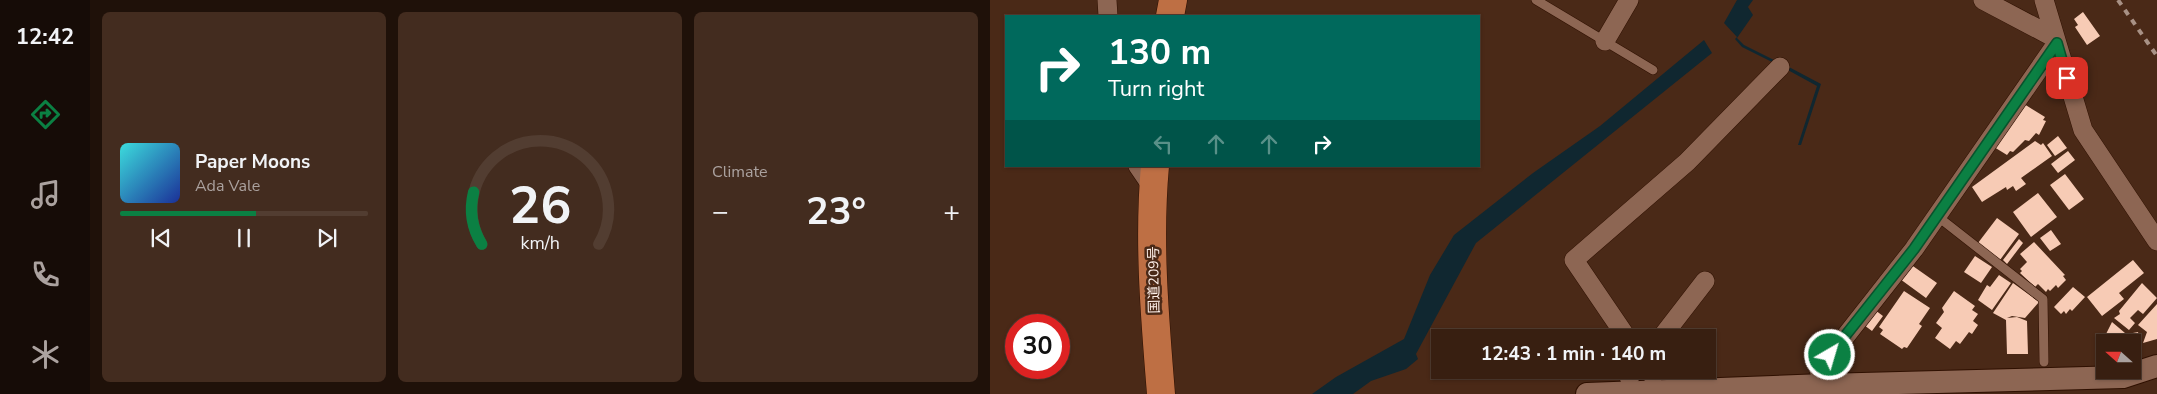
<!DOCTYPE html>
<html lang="en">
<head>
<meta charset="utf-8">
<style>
  :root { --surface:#381f11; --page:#432c1f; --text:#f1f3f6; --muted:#aba29f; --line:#523d31; --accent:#0b8043 }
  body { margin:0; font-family:"Nunito Sans","Noto Sans JP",sans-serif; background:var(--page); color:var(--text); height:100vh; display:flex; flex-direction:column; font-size:19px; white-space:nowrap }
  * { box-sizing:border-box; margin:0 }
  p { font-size:16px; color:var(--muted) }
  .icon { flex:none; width:28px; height:28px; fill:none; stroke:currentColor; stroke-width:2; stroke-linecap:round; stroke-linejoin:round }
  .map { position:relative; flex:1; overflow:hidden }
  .side { display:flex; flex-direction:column; gap:12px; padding:12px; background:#1f1109; width:900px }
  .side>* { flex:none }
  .top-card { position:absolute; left:15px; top:15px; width:475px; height:152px; border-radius:0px; box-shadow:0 1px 4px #0004,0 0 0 1px var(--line); background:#00695c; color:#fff; overflow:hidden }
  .needle { width:32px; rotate:291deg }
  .buttons { position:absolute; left:1106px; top:334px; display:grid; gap:10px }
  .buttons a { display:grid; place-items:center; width:45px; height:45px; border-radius:0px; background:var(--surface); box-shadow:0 1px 4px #0004,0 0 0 1px var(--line); font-size:25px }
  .speed { position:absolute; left:15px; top:314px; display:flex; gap:10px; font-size:25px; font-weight:700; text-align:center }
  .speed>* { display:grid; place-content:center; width:65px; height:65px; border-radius:50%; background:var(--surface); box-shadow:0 1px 4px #0004,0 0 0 1px var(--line); line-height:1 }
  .speed .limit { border:8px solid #d22; background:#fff; color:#111 }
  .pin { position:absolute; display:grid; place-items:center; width:42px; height:42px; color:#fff; margin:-21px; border-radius:10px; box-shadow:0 2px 8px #0006 }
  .me { position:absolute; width:55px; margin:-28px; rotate:38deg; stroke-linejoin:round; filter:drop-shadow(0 0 4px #0008) }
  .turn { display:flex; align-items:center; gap:18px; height:105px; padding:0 20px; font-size:22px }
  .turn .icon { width:65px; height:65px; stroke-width:2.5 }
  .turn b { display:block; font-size:35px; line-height:42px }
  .lanes { display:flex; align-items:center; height:48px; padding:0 20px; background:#0003; justify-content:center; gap:25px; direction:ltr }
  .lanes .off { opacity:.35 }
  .big { font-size:38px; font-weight:700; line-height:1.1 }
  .side .widget { flex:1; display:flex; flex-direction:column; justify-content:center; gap:8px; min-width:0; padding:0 18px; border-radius:8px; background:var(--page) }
  .side .dial { align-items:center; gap:0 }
  .dial svg { height:130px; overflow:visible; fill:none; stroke:var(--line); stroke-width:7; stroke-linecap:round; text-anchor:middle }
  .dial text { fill:var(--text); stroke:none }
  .song { display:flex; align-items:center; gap:15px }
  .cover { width:60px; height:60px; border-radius:8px; background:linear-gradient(135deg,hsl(180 70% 55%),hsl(230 70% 35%)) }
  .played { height:5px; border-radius:2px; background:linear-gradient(90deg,var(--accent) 55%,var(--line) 55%) }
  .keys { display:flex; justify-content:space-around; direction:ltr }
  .heat { display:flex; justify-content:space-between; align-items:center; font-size:28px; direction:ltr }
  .side .tiles { flex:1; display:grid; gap:12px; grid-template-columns:repeat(3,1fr) }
  .trip { position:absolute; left:441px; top:329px; width:285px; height:50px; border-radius:0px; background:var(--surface); box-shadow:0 1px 4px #0004,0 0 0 1px var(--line); font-weight:700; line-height:50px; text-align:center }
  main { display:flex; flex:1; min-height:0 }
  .tabs { display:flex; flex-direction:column; width:90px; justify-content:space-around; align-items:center; background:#160c07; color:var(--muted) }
  .tabs .icon { width:35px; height:35px }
  .tabs .current { color:var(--accent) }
  .tabs b { font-size:22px; color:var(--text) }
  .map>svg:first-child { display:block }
</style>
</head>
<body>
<main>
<nav class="tabs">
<b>12:42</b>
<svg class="icon current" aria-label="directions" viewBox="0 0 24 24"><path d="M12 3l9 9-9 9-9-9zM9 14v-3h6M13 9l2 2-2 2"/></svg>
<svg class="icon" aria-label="music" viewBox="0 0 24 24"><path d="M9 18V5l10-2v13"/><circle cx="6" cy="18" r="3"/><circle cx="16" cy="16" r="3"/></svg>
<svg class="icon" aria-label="phone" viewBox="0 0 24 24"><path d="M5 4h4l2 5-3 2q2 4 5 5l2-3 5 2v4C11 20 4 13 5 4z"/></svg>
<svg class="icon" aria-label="climate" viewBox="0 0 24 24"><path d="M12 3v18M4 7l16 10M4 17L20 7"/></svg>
</nav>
<section class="side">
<div class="tiles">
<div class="widget">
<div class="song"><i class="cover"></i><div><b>Paper Moons</b><p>Ada Vale</p></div></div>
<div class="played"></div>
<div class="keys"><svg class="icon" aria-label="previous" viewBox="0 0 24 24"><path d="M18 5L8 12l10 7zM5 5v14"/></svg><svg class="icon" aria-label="pause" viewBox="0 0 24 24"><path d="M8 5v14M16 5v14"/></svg><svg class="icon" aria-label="next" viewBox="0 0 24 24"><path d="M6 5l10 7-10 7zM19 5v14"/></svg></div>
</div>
<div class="widget dial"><svg viewBox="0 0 100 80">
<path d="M14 69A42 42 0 1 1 86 69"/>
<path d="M14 69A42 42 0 0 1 9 37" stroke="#0b8043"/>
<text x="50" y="56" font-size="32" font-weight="700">26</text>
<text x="50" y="72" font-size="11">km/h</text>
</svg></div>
<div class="widget"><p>Climate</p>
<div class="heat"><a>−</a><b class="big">23°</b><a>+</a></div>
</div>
</div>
</section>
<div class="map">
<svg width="1167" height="394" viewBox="0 0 1167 394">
  <rect width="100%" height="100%" fill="#4a2917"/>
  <path fill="#102730" d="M 747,0 L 763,0 L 758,7 L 763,15 L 747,38 L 754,45 L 786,61 L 784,63 L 752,47 L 745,39 L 747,37 L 734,23 Z
    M 714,40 L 722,53 L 486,243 L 426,354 L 428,359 L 416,369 L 381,381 L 363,394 L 322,394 L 346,377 L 414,339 L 440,275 L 464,235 L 543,173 L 610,126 Z
    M 797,66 L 831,84 L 811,145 L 808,145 L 827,86 L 796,69 Z"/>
  <path fill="#f7cbb5" d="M 1093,12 L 1110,36 L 1097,45 L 1085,27 L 1088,25 L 1084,19 Z
    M 1034,104 L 1055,117 L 1053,120 L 1056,121 L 1049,135 L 1046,133 L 1039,141 L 1035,140 L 1023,152 L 1020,151 L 1017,155 L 1004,147 Z
    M 1068,136 L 1077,148 L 1065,156 L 1057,145 Z
    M 1045,141 L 1051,145 L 1053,143 L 1062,156 L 1031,178 L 1036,184 L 1026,191 L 1023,186 L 1017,190 L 1016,187 L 992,202 L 982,187 Z
    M 1078,151 L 1085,160 L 1068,173 L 1061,164 Z
    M 1075,174 L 1094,199 L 1079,210 L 1060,185 Z
    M 1048,193 L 1067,217 L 1041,237 L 1023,212 Z
    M 1007,218 L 1029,234 L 1010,260 L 988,243 Z
    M 1061,230 L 1071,244 L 1060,251 L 1050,238 Z
    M 1029,239 L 1033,243 L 1017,264 L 1013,260 Z
    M 1044,242 L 1075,275 L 1073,276 L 1076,280 L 1068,288 L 1066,285 L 1060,291 L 1058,289 L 1056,292 L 1048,284 L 1045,287 L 1030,273 L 1032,271 L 1030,269 L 1037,262 L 1030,254 Z
    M 985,256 L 1002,267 L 991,283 L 974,272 Z
    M 1143,260 L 1154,273 L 1129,293 L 1134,299 L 1112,316 L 1097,297 Z
    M 920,264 L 947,283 L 936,298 L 910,279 Z
    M 1009,275 L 1021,283 L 1002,310 L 988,300 L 997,285 L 1000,287 Z
    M 1023,283 L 1049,302 L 1035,318 L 1022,316 L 1017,318 L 1027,317 L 1037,321 L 1038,354 L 1017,354 L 1016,320 L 1003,313 Z
    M 1152,283 L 1167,298 L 1153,314 L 1148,310 L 1140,318 L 1145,323 L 1139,330 L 1124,318 L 1130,314 L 1129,311 Z
    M 1083,287 L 1095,297 L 1082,311 L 1080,309 L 1076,314 L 1074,311 L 1071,314 L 1064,307 Z
    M 914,291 L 940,308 L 929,324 L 932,326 L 917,348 L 914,347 L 912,349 L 890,334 L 893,330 L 889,327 Z
    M 964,291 L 985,306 L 982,310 L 988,314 L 983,321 L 988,325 L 982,334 L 979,332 L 970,344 L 966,341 L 960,349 L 945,338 L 952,328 L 946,323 L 954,312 L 952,308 Z
    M 1167,304 L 1167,339 L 1153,343 L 1157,332 L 1148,325 Z
    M 885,310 L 893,316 L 882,331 L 874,325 Z
    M 1122,322 L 1135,333 L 1115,336 Z
    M 1148,332 L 1151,344 L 1142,345 L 1142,342 L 1115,342 L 1114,351 L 1112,339 Z"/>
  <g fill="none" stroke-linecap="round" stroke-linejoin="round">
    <g stroke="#2f1001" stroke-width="10">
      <path id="service" d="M 546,0 L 663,70
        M 947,216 L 1053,299 L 1054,362"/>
    </g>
    <g stroke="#2f1001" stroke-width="20">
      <path id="minor" d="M 117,0 L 118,16
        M 993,0 L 1065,38
        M 1054,0 L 1093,130 L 1167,241
        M 615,41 L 639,0
        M 148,166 L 163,188
        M 637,338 L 584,260 L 697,162 L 790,67
        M 671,338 L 715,281
        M 659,370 L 663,376
        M 829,370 L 924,249 L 1067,43
        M 639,377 L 645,370"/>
    </g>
    <g stroke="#2f1001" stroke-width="24">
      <path id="tertiary" d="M 597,394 L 834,385 L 1133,377 L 1167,366"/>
    </g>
    <g stroke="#2f1001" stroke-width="29">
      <path id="trunk" d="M 180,16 L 183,0
        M 165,166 C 158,242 165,319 171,394"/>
    </g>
    <use href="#service" stroke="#8d6653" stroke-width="9"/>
    <use href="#minor" stroke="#8d6653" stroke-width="19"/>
    <use href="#tertiary" stroke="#8d6653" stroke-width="22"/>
    <use href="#trunk" stroke="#be6f44" stroke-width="28"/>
    <path stroke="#a89185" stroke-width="4" stroke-dasharray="6 6" stroke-linecap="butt" d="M 1128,0 L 1167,56"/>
  </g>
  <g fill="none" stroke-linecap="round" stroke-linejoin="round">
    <g stroke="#07532c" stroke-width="12">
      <path id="route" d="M 840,355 L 924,249 L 1067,43 L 1077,78"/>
    </g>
    <use href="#route" stroke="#0b8043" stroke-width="9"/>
  </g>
  <g text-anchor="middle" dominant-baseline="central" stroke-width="5" stroke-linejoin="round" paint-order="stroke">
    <g font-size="14" fill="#fdefe9" stroke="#4a2917">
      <text transform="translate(164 280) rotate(-91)">国道209号</text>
    </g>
  </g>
</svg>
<div class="buttons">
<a><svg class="needle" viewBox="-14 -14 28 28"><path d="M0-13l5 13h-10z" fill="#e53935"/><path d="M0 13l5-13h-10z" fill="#aba29f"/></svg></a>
</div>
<div class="speed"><div class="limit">30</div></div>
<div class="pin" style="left:1077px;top:78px;background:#d93025"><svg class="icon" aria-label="arrive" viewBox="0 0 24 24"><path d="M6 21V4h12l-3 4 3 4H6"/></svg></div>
<svg class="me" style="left:840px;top:355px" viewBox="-20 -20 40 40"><circle r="17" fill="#0b8043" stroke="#fff" stroke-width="3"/><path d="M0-11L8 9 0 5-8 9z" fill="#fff"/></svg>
<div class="trip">12:43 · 1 min · 140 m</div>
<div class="top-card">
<div class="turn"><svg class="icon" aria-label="right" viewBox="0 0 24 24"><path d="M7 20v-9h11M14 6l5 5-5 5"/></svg><div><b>130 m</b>Turn right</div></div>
<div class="lanes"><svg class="icon off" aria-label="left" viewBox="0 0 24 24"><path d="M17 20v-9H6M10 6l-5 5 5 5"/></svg><svg class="icon off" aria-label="ahead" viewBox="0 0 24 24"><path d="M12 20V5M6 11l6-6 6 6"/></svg><svg class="icon off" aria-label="ahead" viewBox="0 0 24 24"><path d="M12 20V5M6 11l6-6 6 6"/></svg><svg class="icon" aria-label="right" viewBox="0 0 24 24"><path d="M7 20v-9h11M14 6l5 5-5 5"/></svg></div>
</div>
</div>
</main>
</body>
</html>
